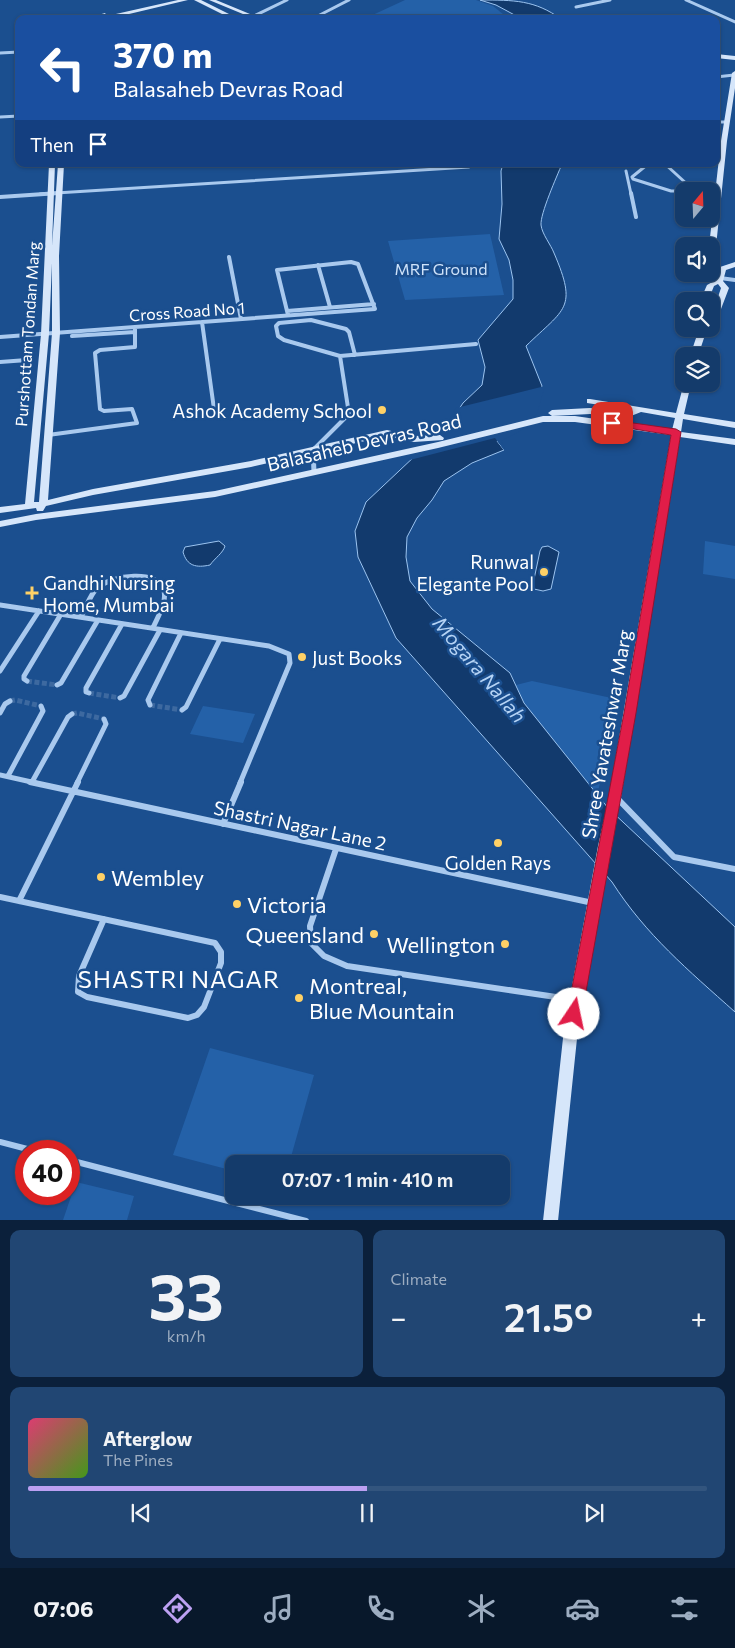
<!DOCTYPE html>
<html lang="en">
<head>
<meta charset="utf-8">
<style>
  :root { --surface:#143b6b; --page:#214673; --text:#f1f3f6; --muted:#9dadc1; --line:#33557e; --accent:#bca0f2 }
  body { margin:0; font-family:Commissioner,sans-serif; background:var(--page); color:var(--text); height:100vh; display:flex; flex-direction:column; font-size:19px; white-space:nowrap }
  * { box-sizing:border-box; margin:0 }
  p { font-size:16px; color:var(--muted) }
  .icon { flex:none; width:28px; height:28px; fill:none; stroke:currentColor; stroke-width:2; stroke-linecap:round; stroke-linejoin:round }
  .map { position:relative; height:1220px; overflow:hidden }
  .drawer { display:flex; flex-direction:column; gap:10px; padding:10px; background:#0b203b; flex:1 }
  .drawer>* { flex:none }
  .hud { position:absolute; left:15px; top:15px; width:705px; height:152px; border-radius:10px; box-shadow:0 1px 4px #0004,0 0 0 1px var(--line); background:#1a4fa0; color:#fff; overflow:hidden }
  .needle { width:32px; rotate:19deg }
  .controls { position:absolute; left:675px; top:182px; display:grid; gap:10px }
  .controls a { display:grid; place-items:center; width:45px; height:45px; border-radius:10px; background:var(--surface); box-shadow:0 1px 4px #0004,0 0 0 1px var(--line); font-size:25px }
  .speed { position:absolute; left:15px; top:1140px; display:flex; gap:10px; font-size:25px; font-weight:700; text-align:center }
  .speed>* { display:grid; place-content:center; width:65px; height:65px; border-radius:50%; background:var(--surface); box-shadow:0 1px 4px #0004,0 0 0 1px var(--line); line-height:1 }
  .speed .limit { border:8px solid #d22; background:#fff; color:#111 }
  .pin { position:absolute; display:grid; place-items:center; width:42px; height:42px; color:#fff; margin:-21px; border-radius:10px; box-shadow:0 2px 8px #0006 }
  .me { position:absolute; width:55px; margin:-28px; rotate:11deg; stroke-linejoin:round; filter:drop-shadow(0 0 4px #0008) }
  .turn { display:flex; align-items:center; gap:18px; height:105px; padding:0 15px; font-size:22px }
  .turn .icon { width:65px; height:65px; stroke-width:2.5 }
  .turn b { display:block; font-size:35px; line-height:42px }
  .then { display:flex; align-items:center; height:48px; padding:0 15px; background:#0003; gap:10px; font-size:19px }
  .big { font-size:38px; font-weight:600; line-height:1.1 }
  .drawer .card { flex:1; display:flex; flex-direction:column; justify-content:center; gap:8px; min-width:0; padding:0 18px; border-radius:10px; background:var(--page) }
  .drawer .dial { align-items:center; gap:0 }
  .dial b { font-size:65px; line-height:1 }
  .song { display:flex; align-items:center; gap:15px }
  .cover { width:60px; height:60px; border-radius:8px; background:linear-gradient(135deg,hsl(340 70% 55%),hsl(100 70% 35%)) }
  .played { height:5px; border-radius:2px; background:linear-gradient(90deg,var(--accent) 50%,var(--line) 50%) }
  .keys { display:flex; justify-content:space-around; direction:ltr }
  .heat { display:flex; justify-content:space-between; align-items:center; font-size:28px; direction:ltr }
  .drawer .tiles { flex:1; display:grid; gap:10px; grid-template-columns:1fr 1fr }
  .card:last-child { grid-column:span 2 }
  .trip { position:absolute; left:225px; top:1155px; width:285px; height:50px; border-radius:10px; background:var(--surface); box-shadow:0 1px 4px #0004,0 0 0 1px var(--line); font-weight:600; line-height:50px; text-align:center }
  .tab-bar { display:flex; height:80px; justify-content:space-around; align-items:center; background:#08182b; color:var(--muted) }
  .tab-bar .icon { width:35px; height:35px }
  .tab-bar .selected { color:var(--accent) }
  .tab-bar b { font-size:22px; color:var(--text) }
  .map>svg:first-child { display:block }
</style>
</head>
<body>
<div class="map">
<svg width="735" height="1221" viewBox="0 0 735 1221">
  <rect width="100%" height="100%" fill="#1b4f8f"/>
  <path fill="#2461a8" d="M 405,0 L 476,0 L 493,6 L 509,19 L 364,19 Z
    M 490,234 L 504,295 L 405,300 L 388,241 Z
    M 705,541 L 735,546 L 735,579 L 703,574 Z
    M 532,681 L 621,700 L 597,795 L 524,703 L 516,685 Z
    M 203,706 L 255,714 L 243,743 L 190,734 Z
    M 210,1048 L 314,1075 L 289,1164 L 234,1164 L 234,1171 L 173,1155 Z
    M 76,1182 L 134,1196 L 127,1220 L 63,1220 Z"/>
  <path fill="#123a6d" stroke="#9cc4f0" d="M 480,0 C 514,0 535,0 561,19 L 522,19 L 496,5 Z
    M 503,164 L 562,164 C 557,176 540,214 541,225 C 542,234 551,245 554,253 C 578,309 565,308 526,346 L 542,386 L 540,397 L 497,441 L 504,450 L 472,463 L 444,481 L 432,500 L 417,518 L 407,537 L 406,557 L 410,581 L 432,609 L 510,673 L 524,703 L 608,808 L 735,927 L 735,1012 C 688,970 646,935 612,882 L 396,638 L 358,557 L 355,531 L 366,502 L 449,424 L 463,403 L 482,385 L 485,367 L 478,340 L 513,299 L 513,280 L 509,260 L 499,239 L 502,204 L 501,171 Z
    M 219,541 L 225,546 C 223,553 215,558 210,565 C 196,568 187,566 183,552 L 185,547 Z
    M 548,546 L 559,552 L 551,589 L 543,591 L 534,589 L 533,584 L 540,551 L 542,547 Z"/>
  <path fill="#1b4f8f" d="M 545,386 L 537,413 L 522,430 L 501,441 L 506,450 L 504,450 L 495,438 L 406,461 L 447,423 L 456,408 Z"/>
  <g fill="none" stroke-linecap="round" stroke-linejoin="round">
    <path stroke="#3d69a0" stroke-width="5" stroke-dasharray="5 2.5" stroke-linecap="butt" d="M 27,681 L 57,685
      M 89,693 L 120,698
      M 10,701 L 15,700 L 41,706
      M 150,705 L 182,710
      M 72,714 L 77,713 L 104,719"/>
    <path stroke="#a9c9ee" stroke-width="3" d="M 686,0 L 735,22
      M 576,7 L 610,0
      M 252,17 L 287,0
      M 312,19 L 349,0
      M 0,53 L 19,52
      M 716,77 L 734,75
      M 0,117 L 19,116
      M 716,122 L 726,122
      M 648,164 L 632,177 L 633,179 L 671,191 L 678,191 L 688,185
      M 665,164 L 688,185 L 720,191
      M 626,171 L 631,194
      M 40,194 L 469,167"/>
    <path stroke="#a9c9ee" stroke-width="4" d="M 631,193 L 636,217
      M 0,197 L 59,193
      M 229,257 L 241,319
      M 318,265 L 330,307
      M 720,278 L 735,280
      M 287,311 L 374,304
      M 202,322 L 214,409
      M 72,336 L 135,332
      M 0,337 L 375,309 L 358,264 L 351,262 L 277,270 L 288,315
      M 340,356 L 284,340 L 278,336 L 276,326 L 279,323 L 311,320 L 346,329 L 349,332 L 355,355
      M 0,362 L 27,360
      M 48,435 L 137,423 L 132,409 L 104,411 L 100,409 L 95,353 L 100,350 L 135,347 L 135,327
      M 314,449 L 349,414 L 340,356 L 476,344"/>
    <path stroke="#a9c9ee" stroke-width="5" d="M 314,472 L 313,450 L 316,448
      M 0,605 L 269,646 L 289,654 L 290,663 L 240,783
      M 81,617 C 86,608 90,594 98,587 C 112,576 158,568 164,591 C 167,603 157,618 153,628
      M 0,671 L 39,611
      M 27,681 L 24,679 L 24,676 L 61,614
      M 57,685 L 61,683 L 98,620
      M 89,693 L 86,692 L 86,688 L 122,624
      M 120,698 L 124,696 L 160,630
      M 150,705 L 148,700 L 181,633
      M 182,710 L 186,707 L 220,639
      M 0,713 L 5,704 L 10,701
      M 0,775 L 36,783
      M 8,776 L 43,711 L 41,706
      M 32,782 L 68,717 L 72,714
      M 77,783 L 106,724 L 104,719"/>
    <path stroke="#a9c9ee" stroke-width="6" d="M 30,782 L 593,903
      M 616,797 L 674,857 L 735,869
      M 223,824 L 241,782
      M 336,849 L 310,926 L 311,943 L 324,956 L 347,966 L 576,1000
      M 0,897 L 215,943 L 221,952 L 221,963 L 204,1007 L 197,1015 L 188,1018 L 87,997 L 78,992 L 79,976 L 104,919
      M 19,901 L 78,782
      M 0,1142 L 35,1151
      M 69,1160 L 306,1221"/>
    <path fill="#d6e6fa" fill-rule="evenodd" d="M 178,0 L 188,0 L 108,19 L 85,19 L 105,13 L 107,16 Z
      M 194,0 L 201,0 L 229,14 L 224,15 Z
      M 209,0 L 216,0 L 262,19 L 255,19 Z
      M 716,54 L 735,56 L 735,60 L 716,58 Z
      M 735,71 L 735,88 L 727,141 L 715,256 L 711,258 L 711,246 L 709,246 L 721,141 L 732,73 Z
      M 49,164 L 55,164 L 52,246 L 58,164 L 64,164 L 59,256 L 60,333 L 48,500 L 93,489 L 251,461 L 387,430 L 414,436 L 440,435 L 444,438 L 443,440 L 414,442 L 387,436 L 251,467 L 93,495 L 46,506 L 43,511 L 37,511 L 36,508 L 0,513 L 0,507 L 25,504 L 41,334 ZM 52,263 L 52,333 L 39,502 L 34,502 L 49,334 Z
      M 735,262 L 735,267 L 726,270 L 723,281 L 729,288 L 721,309 L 711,313 L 711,308 L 715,306 L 721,288 L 718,284 L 714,286 L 708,301 L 700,301 L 707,285 L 716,280 L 720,267 Z
      M 699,329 L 707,329 L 698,356 L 690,356 Z
      M 684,383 L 691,384 L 684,414 L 735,422 L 735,428 L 683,419 L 681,432 L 735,439 L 735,445 L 680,437 L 621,797 L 610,846 L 578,1029 L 558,1221 L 543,1221 L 564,1029 L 598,846 L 609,797 L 671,435 L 575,422 L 543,422 L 438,448 L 215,497 L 36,520 L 0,527 L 0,521 L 36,514 L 215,491 L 438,442 L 543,416 L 575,416 L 672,430 L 675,418 L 641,412 L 626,418 L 590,414 L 552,416 L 548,413 L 552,410 L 590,408 L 625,412 L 631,410 L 587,403 L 587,399 L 590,399 L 676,413 Z"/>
  </g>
  <path fill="#e11d48" stroke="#92132f" d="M 612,420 L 676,429 L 681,432 L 636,713 L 582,1014 L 579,1019 L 574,1021 L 569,1019 L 567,1014 L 624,713 L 671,435 L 609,425 L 607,423 Z"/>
  <g fill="#ffd166" stroke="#1b4f8f" stroke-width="2">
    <circle cx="382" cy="410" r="5"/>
    <circle cx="544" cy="572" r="5"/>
    <path d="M29.5 585.5h5v5h5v5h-5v5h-5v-5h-5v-5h5z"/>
    <circle cx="302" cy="657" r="5"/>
    <circle cx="498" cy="843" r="5"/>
    <circle cx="101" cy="877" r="5"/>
    <circle cx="237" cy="904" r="5"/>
    <circle cx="374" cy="934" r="5"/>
    <circle cx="505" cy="944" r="5"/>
    <circle cx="299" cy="998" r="5"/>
  </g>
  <g text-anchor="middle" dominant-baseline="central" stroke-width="5" stroke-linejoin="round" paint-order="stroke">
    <g font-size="16" fill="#cfe3fa" stroke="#1b4f8f">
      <text x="441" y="268">MRF Ground</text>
    </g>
    <g font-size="16" fill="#fff" stroke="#1b4f8f">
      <text transform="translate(187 311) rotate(-4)">Cross Road No 1</text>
      <text transform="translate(27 334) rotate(-86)">Purshottam Tondan Marg</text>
    </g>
    <g font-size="19" fill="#fff" stroke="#1b4f8f" text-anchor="end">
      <text x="372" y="410">Ashok Academy School</text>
      <text x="534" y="561">Runwal<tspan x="534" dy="22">Elegante Pool</tspan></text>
      <text x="43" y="582" text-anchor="start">Gandhi Nursing<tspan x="43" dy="22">Home, Mumbai</tspan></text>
      <text x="312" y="657" text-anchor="start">Just Books</text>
      <text x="498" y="862" text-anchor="middle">Golden Rays</text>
    </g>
    <g font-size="19" fill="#fff" stroke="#1b4f8f">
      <text transform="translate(364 442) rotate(-13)">Balasaheb Devras Road</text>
      <text transform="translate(606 734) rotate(-80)">Shree Yavateshwar Marg</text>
      <text transform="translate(300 825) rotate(12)">Shastri Nagar Lane 2</text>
    </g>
    <g font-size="20" font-style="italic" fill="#b5d3f5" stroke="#1b4f8f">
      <text transform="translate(480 669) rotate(50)">Mogara Nallah</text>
    </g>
    <g font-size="22" fill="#fff" stroke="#1b4f8f" text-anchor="start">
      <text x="111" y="877">Wembley</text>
      <text x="247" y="904">Victoria</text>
      <text x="364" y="934" text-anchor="end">Queensland</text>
      <text x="495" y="944" text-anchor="end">Wellington</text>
      <text x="309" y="985">Montreal,<tspan x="309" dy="25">Blue Mountain</tspan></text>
    </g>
    <g font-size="24" letter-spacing="1" fill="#fff" stroke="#1b4f8f">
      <text x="179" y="978">SHASTRI NAGAR</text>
    </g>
  </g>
</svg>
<div class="controls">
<a><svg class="needle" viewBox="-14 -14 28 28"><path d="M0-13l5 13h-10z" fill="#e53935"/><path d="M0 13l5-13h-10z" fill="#9dadc1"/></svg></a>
<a><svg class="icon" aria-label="sound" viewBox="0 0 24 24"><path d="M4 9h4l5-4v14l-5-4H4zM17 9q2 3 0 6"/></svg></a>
<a><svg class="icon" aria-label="search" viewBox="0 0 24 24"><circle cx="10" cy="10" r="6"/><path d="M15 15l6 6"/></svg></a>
<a><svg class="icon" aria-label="layers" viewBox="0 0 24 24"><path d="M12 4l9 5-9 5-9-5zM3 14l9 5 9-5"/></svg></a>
</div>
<div class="speed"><div class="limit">40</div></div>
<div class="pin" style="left:612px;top:423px;background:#d93025"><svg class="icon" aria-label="arrive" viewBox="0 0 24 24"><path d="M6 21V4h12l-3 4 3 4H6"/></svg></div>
<svg class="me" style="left:574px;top:1014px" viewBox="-20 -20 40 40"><circle r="19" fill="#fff"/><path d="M0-13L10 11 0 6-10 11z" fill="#e11d48"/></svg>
<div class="trip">07:07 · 1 min · 410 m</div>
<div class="hud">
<div class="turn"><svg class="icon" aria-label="left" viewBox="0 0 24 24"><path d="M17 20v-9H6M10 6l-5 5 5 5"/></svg><div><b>370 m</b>Balasaheb Devras Road</div></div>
<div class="then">Then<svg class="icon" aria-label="arrive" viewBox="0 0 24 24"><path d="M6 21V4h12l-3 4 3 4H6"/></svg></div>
</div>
</div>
<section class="drawer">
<div class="tiles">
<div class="card dial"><b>33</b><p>km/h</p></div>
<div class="card"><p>Climate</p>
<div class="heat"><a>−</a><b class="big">21.5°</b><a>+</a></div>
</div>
<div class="card">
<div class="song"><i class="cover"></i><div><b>Afterglow</b><p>The Pines</p></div></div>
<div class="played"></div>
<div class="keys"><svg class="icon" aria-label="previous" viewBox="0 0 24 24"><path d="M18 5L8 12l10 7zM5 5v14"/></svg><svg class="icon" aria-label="pause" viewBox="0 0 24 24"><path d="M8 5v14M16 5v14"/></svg><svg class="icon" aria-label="next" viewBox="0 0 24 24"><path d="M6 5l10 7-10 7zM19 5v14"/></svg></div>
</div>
</div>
</section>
<nav class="tab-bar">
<b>07:06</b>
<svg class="icon selected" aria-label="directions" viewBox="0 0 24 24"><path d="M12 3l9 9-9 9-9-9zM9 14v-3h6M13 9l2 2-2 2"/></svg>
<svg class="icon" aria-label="music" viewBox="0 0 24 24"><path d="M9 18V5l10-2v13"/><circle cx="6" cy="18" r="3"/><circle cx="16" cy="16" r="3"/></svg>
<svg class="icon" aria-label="phone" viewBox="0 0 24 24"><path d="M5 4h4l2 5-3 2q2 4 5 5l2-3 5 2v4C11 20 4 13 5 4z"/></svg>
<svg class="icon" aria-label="climate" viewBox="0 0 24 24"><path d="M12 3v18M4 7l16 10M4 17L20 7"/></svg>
<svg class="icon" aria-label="car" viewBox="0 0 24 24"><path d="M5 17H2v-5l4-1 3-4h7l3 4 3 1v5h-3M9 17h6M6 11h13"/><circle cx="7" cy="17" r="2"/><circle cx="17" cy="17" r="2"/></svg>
<svg class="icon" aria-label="filters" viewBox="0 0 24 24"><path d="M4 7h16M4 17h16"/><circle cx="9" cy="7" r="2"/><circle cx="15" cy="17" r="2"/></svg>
</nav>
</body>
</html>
